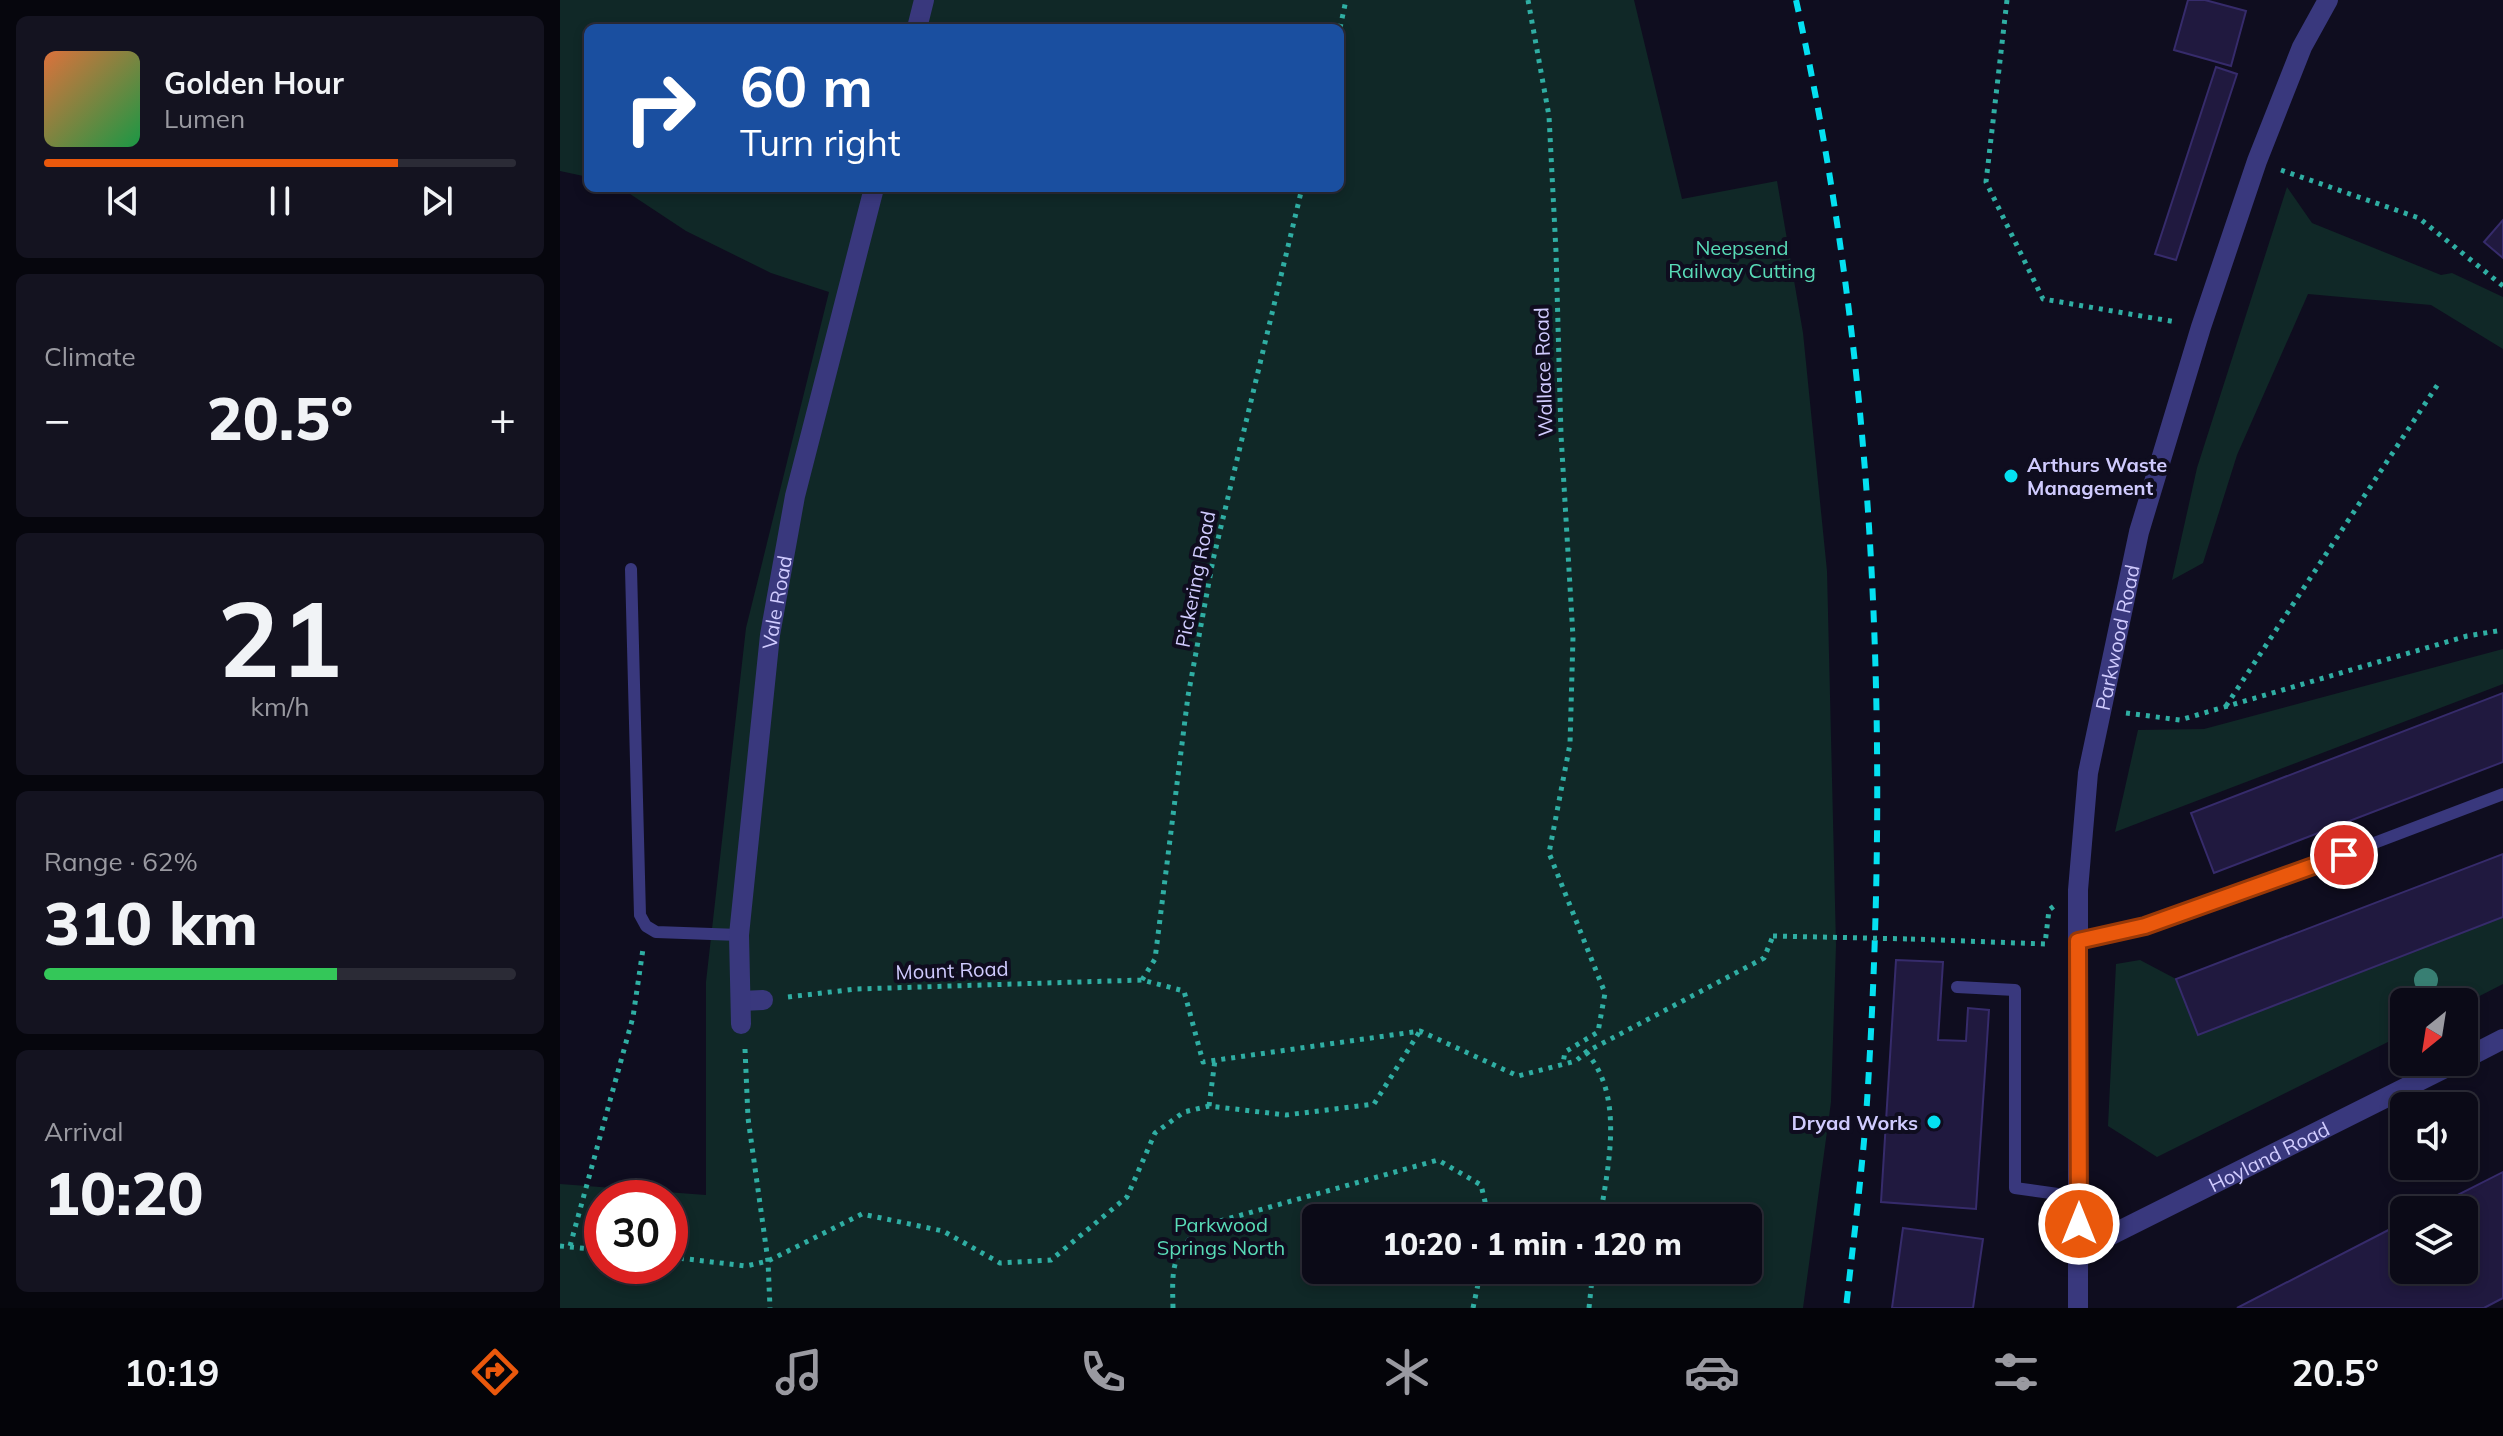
<!DOCTYPE html>
<html lang="en">
<head>
<meta charset="utf-8">
<style>
  :root { --surface:#0b0a17; --page:#141320; --text:#f1f3f6; --muted:#9a9aa1; --line:#2b2b36; --accent:#ea580c }
  body { margin:0; font-family:Mulish,sans-serif; background:var(--page); color:var(--text); height:100vh; display:flex; flex-direction:column; font-size:30px; white-space:nowrap }
  * { box-sizing:border-box; margin:0 }
  p { font-size:26px; color:var(--muted) }
  .icon { flex:none; width:44px; height:44px; fill:none; stroke:currentColor; stroke-width:2; stroke-linecap:round; stroke-linejoin:round }
  .map { position:relative; flex:1; overflow:hidden }
  .panel { display:flex; flex-direction:column; gap:16px; padding:16px; background:#06060d; width:560px }
  .panel>* { flex:none }
  .hud { position:absolute; left:24px; top:24px; width:760px; height:168px; border-radius:12px; box-shadow:0 4px 12px #0003,0 0 0 2px var(--line); background:#1a4fa0; color:#fff; overflow:hidden }
  .needle { width:52px; rotate:210deg }
  .tools { position:absolute; left:1830px; top:988px; display:grid; gap:16px }
  .tools a { display:grid; place-items:center; width:88px; height:88px; border-radius:12px; background:var(--surface); box-shadow:0 4px 12px #0003,0 0 0 2px var(--line); font-size:40px }
  .speed { position:absolute; left:24px; top:1180px; display:flex; gap:16px; font-size:40px; font-weight:700; text-align:center }
  .speed>* { display:grid; place-content:center; width:104px; height:104px; border-radius:50%; background:var(--surface); box-shadow:0 4px 12px #0003,0 0 0 2px var(--line); line-height:1 }
  .speed .limit { border:12px solid #d22; background:#fff; color:#111 }
  .pin { position:absolute; display:grid; place-items:center; width:68px; height:68px; color:#fff; margin:-34px; border:4px solid #fff; border-radius:50%; box-shadow:0 2px 8px #0007 }
  .me { position:absolute; width:88px; margin:-44px; rotate:0deg; stroke-linejoin:round; filter:drop-shadow(0 0 6px #0008) }
  .turn { display:flex; align-items:center; gap:28px; height:168px; padding:0 24px; font-size:36px }
  .turn .icon { width:104px; height:104px; stroke-width:2.5 }
  .turn b { display:block; font-size:56px; line-height:68px }
  .big { font-size:60px; font-weight:800; line-height:1.1 }
  .panel .card { flex:1; display:flex; flex-direction:column; justify-content:center; gap:12px; min-width:0; padding:0 28px; border-radius:12px; background:var(--page) }
  .panel .dial { align-items:center; gap:0 }
  .dial b { font-size:104px; line-height:1 }
  .song { display:flex; align-items:center; gap:24px }
  .cover { width:96px; height:96px; border-radius:12px; background:linear-gradient(135deg,hsl(20 70% 55%),hsl(140 70% 35%)) }
  .played { height:8px; border-radius:4px; background:linear-gradient(90deg,var(--accent) 75%,var(--line) 75%) }
  .keys { display:flex; justify-content:space-around; direction:ltr }
  .heat { display:flex; justify-content:space-between; align-items:center; font-size:44px; direction:ltr }
  .charge { height:12px; border-radius:6px; background:linear-gradient(90deg,#34c759 62%,var(--line) 0) }
  .trip { position:absolute; left:742px; top:1204px; width:460px; height:80px; border-radius:12px; background:var(--surface); box-shadow:0 4px 12px #0003,0 0 0 2px var(--line); font-weight:800; line-height:80px; text-align:center }
  .dock { display:flex; height:128px; justify-content:space-around; align-items:center; background:#040409; color:var(--muted) }
  .dock .icon { width:56px; height:56px }
  .dock .on { color:var(--accent) }
  .dock b { font-size:36px; color:var(--text) }
  main { display:flex; flex:1; min-height:0 }
  .map>svg:first-child { display:block }
</style>
</head>
<body>
<main>
<section class="panel">
<div class="card">
<div class="song"><i class="cover"></i><div><b>Golden Hour</b><p>Lumen</p></div></div>
<div class="played"></div>
<div class="keys"><svg class="icon" aria-label="previous" viewBox="0 0 24 24"><path d="M18 5L8 12l10 7zM5 5v14"/></svg><svg class="icon" aria-label="pause" viewBox="0 0 24 24"><path d="M8 5v14M16 5v14"/></svg><svg class="icon" aria-label="next" viewBox="0 0 24 24"><path d="M6 5l10 7-10 7zM19 5v14"/></svg></div>
</div>
<div class="card"><p>Climate</p>
<div class="heat"><a>−</a><b class="big">20.5°</b><a>+</a></div>
</div>
<div class="card dial"><b>21</b><p>km/h</p></div>
<div class="card"><p>Range · 62%</p><b class="big">310 km</b><div class="charge"></div></div>
<div class="card"><p>Arrival</p><b class="big">10:20</b></div>
</section>
<div class="map">
<svg width="1943" height="1308" viewBox="0 0 1943 1308">
  <rect width="100%" height="100%" fill="#0f0d1f"/>
  <path fill="#102827" fill-rule="evenodd" d="M 0,0 L 1074,0 L 1122,199 L 1217,181 L 1243,333 L 1267,571 L 1276,945 L 1271,1102 L 1243,1308 L 0,1308 L 0,1184 L 146,1195 L 146,982 L 186,628 L 269,292 L 211,273 L 126,231 L 61,188 L 780,188 L 780,28 L 28,28 L 28,177 L 0,171 ZM 42,1198 L 110,1198 L 110,1266 L 42,1266 ZM 756,1218 L 1188,1218 L 1188,1270 L 756,1270 Z
    M 1727,187 L 1752,223 L 1881,275 L 1892,273 L 1943,297 L 1943,349 L 1871,305 L 1748,294 L 1677,455 L 1643,563 L 1612,580 L 1637,468 Z
    M 1943,649 L 1943,684 L 1555,832 L 1578,730 L 1644,729 Z
    M 1943,917 L 1943,984 L 1904,1004 L 1904,1002 L 1844,1002 L 1844,1034 L 1597,1157 L 1548,1126 L 1556,964 L 1580,960 L 1616,979 L 1638,1035 Z"/>
  <path fill="#20193f" stroke="#362b6b" stroke-width="2" d="M 1628,0 L 1645,0 L 1686,11 L 1671,66 L 1614,50 Z
    M 1656,67 L 1677,74 L 1616,260 L 1595,254 Z
    M 1943,220 L 1943,258 L 1924,242 Z
    M 1943,693 L 1943,762 L 1654,873 L 1631,813 Z
    M 1943,854 L 1943,917 L 1638,1035 L 1616,979 Z
    M 1336,960 L 1383,962 L 1378,1040 L 1406,1041 L 1408,1008 L 1429,1010 L 1416,1209 L 1321,1202 Z
    M 1943,1172 L 1943,1298 L 1924,1308 L 1677,1308 L 1844,1222 L 1844,1270 L 1904,1270 L 1904,1210 L 1868,1210 Z
    M 1343,1228 L 1423,1239 L 1413,1308 L 1332,1308 Z"/>
  <g fill="none" stroke-linecap="round" stroke-linejoin="round">
    <path stroke="#2faea3" stroke-width="5" stroke-dasharray="4 6" stroke-linecap="butt" d="M 968,0 L 989,116 L 996,252 L 1001,435 L 1013,637 L 1010,744 L 989,853 L 1045,993 L 1038,1032 L 1005,1052 L 1003,1063
      M 1447,0 L 1426,182 L 1483,299 L 1616,322
      M 780,28 L 786,0
      M 1721,170 L 1859,218 L 1943,286
      M 1666,706 L 1880,381
      M 1566,713 L 1620,720 L 1907,636 L 1943,630
      M 1351,939 L 1485,944 L 1489,910 L 1494,906
      M 582,980 L 595,959 L 628,696 L 653,560 L 742,188
      M 228,997 L 296,989 L 582,980 L 624,991 L 643,1062 L 860,1031 L 958,1076 L 1016,1061 L 1026,1052 L 1204,958 L 1213,936
      M 185,1049 L 188,1118 L 208,1261 L 210,1308
      M 1026,1052 C 1065,1096 1048,1166 1040,1218
      M 649,1106 L 655,1060
      M 0,1246 L 42,1250
      M 10,1246 L 73,1017 L 83,949
      M 110,1257 L 186,1266 L 208,1261 L 302,1214 L 383,1231 L 440,1263 L 491,1260 L 567,1197 L 595,1133 L 624,1112 L 649,1106 L 726,1115 L 814,1104 L 860,1031
      M 613,1308 C 612,1267 611,1256 642,1226 L 878,1160 L 921,1185 L 929,1218
      M 913,1308 L 921,1270
      M 1029,1308 L 1033,1270"/>
    <path stroke="#39387d" stroke-width="12" d="M 71,569 L 80,915 L 86,926 L 96,932 L 179,935
      M 1518,941 L 1585,926 L 1730,875 L 1943,794
      M 1397,987 L 1455,990 L 1455,1188 L 1519,1197"/>
    <g stroke="#39387d" stroke-width="20">
      <path d="M 357,28 L 364,0"/>
      <path d="M 181,1001 L 203,1000"/>
      <path id="s1" d="M 181,1024 L 179,935 L 210,635 L 235,496 L 314,188"/>
      <path d="M 1904,1059 L 1943,1039"/>
      <path id="s2" d="M 1519,1251 L 1897,1062"/>
      <path id="s3" d="M 1518,1308 L 1518,890 L 1528,773 L 1579,532 L 1641,327 L 1697,161 L 1742,47 L 1768,0"/>
    </g>
    <path stroke="#04e0f1" stroke-width="6" stroke-dasharray="12 10" stroke-linecap="butt" d="M 1236,0 C 1317,368 1331,742 1306,1117 C 1301,1181 1293,1245 1286,1308"/>
    <path stroke="#2faea3" stroke-width="5" stroke-dasharray="4 6" stroke-linecap="butt" d="M 1213,936 L 1351,939"/>
  </g>
  <circle fill="#387f73" cx="1866" cy="980" r="12"/>
  <g fill="none" stroke-linecap="round" stroke-linejoin="round">
    <g stroke="#983908" stroke-width="20">
      <path id="route" d="M 1519,1224 L 1518,941 L 1585,926 L 1784,855"/>
    </g>
    <use href="#route" stroke="#ea580c" stroke-width="14"/>
  </g>
  <g fill="#04e0f1" stroke="#0f0d1f" stroke-width="3">
    <circle cx="1451" cy="476" r="8"/>
    <circle cx="1374" cy="1122" r="8"/>
  </g>
  <g text-anchor="middle" dominant-baseline="central" stroke-width="8" stroke-linejoin="round" paint-order="stroke">
    <g font-size="20" fill="#59dcb8" stroke="#0f0d1f">
      <text x="1182" y="247">Neepsend<tspan x="1182" dy="23">Railway Cutting</tspan></text>
      <text x="661" y="1224">Parkwood<tspan x="661" dy="23">Springs North</tspan></text>
    </g>
    <g font-size="20" fill="#d0cbfe" stroke="#0f0d1f">
      <text transform="translate(983 372) rotate(-92)">Wallace Road</text>
      <text transform="translate(635 579) rotate(-79)">Pickering Road</text>
      <text stroke="none"><textPath href="#s1" startOffset="424">Vale Road</textPath></text>
      <text stroke="none"><textPath href="#s3" startOffset="674">Parkwood Road</textPath></text>
      <text transform="translate(392 970) rotate(-2)">Mount Road</text>
      <text stroke="none"><textPath href="#s2" startOffset="212">Hoyland Road</textPath></text>
    </g>
    <g font-size="20" font-weight="bold" fill="#d0cbfe" stroke="#0f0d1f" text-anchor="start">
      <text x="1467" y="464">Arthurs Waste<tspan x="1467" dy="23">Management</tspan></text>
      <text x="1358" y="1122" text-anchor="end">Dryad Works</text>
    </g>
  </g>
</svg>
<div class="tools">
<a><svg class="needle" viewBox="-14 -14 28 28"><path d="M0-13l5 13h-10z" fill="#e53935"/><path d="M0 13l5-13h-10z" fill="#9a9aa1"/></svg></a>
<a><svg class="icon" aria-label="sound" viewBox="0 0 24 24"><path d="M4 9h4l5-4v14l-5-4H4zM17 9q2 3 0 6"/></svg></a>
<a><svg class="icon" aria-label="layers" viewBox="0 0 24 24"><path d="M12 4l9 5-9 5-9-5zM3 14l9 5 9-5"/></svg></a>
</div>
<div class="speed"><div class="limit">30</div></div>
<div class="pin" style="left:1784px;top:855px;background:#d93025"><svg class="icon" aria-label="arrive" viewBox="0 0 24 24"><path d="M6 21V4h12l-3 4 3 4H6"/></svg></div>
<svg class="me" style="left:1519px;top:1224px" viewBox="-20 -20 40 40"><circle r="17" fill="#ea580c" stroke="#fff" stroke-width="3"/><path d="M0-11L8 9 0 5-8 9z" fill="#fff"/></svg>
<div class="trip">10:20 · 1 min · 120 m</div>
<div class="hud">
<div class="turn"><svg class="icon" aria-label="right" viewBox="0 0 24 24"><path d="M7 20v-9h11M14 6l5 5-5 5"/></svg><div><b>60 m</b>Turn right</div></div>
</div>
</div>
</main>
<nav class="dock">
<b>10:19</b>
<svg class="icon on" aria-label="directions" viewBox="0 0 24 24"><path d="M12 3l9 9-9 9-9-9zM9 14v-3h6M13 9l2 2-2 2"/></svg>
<svg class="icon" aria-label="music" viewBox="0 0 24 24"><path d="M9 18V5l10-2v13"/><circle cx="6" cy="18" r="3"/><circle cx="16" cy="16" r="3"/></svg>
<svg class="icon" aria-label="phone" viewBox="0 0 24 24"><path d="M5 4h4l2 5-3 2q2 4 5 5l2-3 5 2v4C11 20 4 13 5 4z"/></svg>
<svg class="icon" aria-label="climate" viewBox="0 0 24 24"><path d="M12 3v18M4 7l16 10M4 17L20 7"/></svg>
<svg class="icon" aria-label="car" viewBox="0 0 24 24"><path d="M5 17H2v-5l4-1 3-4h7l3 4 3 1v5h-3M9 17h6M6 11h13"/><circle cx="7" cy="17" r="2"/><circle cx="17" cy="17" r="2"/></svg>
<svg class="icon" aria-label="filters" viewBox="0 0 24 24"><path d="M4 7h16M4 17h16"/><circle cx="9" cy="7" r="2"/><circle cx="15" cy="17" r="2"/></svg>
<b>20.5°</b>
</nav>
</body>
</html>
